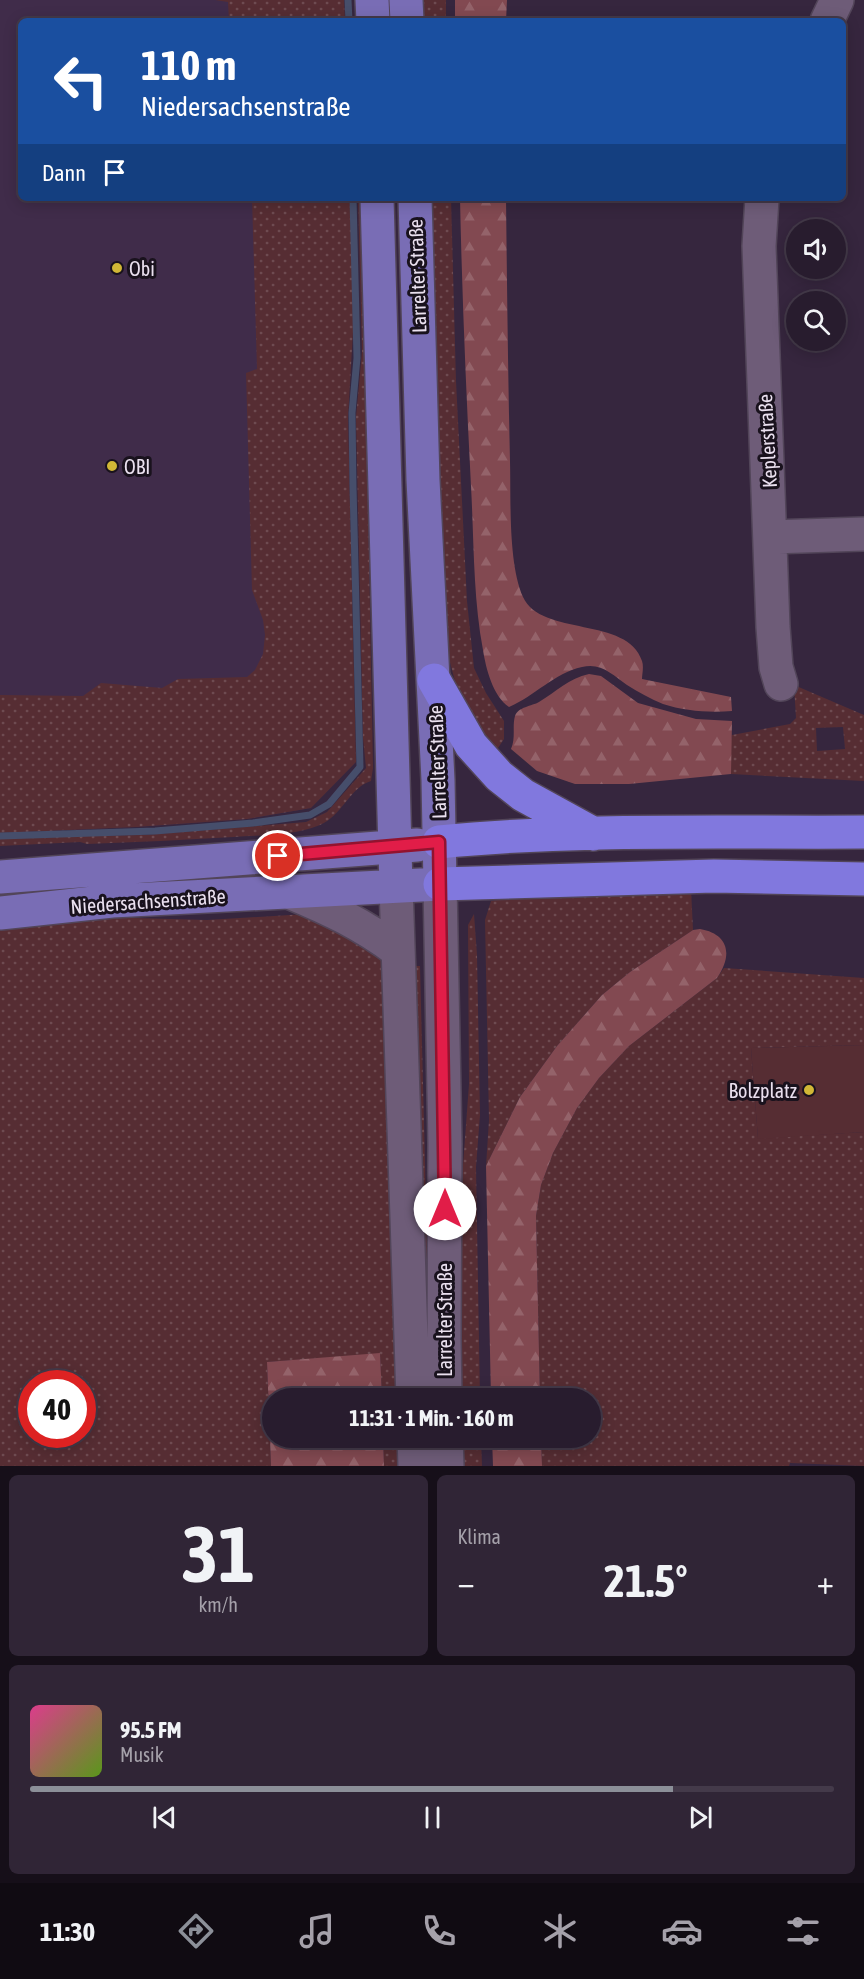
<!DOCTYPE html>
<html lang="de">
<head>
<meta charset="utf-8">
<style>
  :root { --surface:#281c2e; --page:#302536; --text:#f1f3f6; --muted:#a5a1aa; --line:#443a4a; --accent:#8c9099 }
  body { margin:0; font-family:"Asap Condensed",sans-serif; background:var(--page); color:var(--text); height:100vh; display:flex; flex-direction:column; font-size:22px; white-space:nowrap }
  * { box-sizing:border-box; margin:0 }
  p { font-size:20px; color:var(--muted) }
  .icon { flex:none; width:33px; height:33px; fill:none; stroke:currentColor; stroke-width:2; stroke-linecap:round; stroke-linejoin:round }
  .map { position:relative; height:1466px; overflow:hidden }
  .sheet { display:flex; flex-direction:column; gap:9px; padding:9px; background:#160f19; flex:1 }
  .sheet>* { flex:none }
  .guide { position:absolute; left:18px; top:18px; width:828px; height:183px; border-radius:9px; box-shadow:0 3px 15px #0003,0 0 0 2px var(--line); background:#1a4fa0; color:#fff; overflow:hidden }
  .fabs { position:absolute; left:786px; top:219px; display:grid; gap:12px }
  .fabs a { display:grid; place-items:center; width:60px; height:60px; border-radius:50%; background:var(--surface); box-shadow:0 3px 15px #0003,0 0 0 2px var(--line); font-size:30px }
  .speed { position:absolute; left:18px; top:1370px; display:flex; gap:12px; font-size:30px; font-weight:700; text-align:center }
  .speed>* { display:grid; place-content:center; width:78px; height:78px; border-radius:50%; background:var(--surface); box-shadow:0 3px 15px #0003,0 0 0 2px var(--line); line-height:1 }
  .speed .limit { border:9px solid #d22; background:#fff; color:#111 }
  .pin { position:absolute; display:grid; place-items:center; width:51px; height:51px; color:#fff; margin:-26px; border:3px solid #fff; border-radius:50%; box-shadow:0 2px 6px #0007 }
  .me { position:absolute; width:66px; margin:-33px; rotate:0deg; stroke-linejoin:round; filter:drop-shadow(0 0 4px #0008) }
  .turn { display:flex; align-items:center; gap:21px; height:126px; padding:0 24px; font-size:27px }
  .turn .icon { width:78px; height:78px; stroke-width:2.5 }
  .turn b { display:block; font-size:42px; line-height:51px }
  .then { display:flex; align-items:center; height:57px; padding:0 24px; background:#0003; gap:12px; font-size:22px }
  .big { font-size:45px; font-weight:700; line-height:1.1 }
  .sheet .card { flex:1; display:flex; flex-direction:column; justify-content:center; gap:9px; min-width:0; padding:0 21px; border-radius:9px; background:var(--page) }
  .sheet .dial { align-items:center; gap:0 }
  .dial b { font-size:78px; line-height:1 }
  .song { display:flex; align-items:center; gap:18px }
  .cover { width:72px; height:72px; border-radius:9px; background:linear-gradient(135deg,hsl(330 70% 55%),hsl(90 70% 35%)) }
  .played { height:6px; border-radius:3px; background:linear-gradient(90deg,var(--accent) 80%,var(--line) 80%) }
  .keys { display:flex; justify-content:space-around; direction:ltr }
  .heat { display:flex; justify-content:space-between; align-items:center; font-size:33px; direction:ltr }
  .sheet .tiles { flex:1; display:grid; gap:9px; grid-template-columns:1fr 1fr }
  .card:last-child { grid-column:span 2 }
  .trip { position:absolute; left:262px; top:1388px; width:339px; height:60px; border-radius:30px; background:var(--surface); box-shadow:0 3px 15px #0003,0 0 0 2px var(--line); font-weight:700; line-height:60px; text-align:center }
  .menu { display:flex; height:96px; justify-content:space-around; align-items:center; background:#100b12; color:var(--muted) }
  .menu .icon { width:42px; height:42px }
  .menu .on { color:var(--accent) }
  .menu b { font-size:27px; color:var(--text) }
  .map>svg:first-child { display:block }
</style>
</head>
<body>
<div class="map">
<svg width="864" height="1466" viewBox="0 0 864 1466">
  <defs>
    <pattern id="grass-dots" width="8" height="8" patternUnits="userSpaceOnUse" patternTransform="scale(1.5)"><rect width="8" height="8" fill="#562d33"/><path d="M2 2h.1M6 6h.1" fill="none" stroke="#6e4b51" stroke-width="1.8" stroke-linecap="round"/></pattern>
    <pattern id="forest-firs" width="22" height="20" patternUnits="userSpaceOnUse" patternTransform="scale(1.5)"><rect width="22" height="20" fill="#824951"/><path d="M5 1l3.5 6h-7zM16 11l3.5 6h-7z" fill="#94636a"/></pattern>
  </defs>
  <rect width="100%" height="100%" fill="#36263e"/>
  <path fill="#402c4a" d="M 0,0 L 327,0 L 328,21 L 21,21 L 21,198 L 333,198 L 311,808 L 247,819 L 136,827 L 0,833 Z"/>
  <path fill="url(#grass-dots)" fill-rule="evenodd" d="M 215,0 L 344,0 L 345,21 L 229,21 L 228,2 Z
    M 422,0 L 446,0 L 446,21 L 423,21 Z
    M 252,198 L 350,198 L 354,314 L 348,418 L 356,762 L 311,808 L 247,819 L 136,827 L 0,833 L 0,695 L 83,696 L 101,683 L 162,688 L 178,679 L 247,677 L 255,670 L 263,654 L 265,635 L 263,620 L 252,590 L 246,373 L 257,369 Z
    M 358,198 L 368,198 L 366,398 L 373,768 L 371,781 C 350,787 342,816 320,825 C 294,836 261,835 233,837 C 185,840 136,842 87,844 L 80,842 L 0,846 L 0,839 L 67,836 L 145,835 L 306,822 L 327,812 L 366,768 L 363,738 L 356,417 L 362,352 Z
    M 429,198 L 451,198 L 456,381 L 467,601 L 474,668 L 486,693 L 504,721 L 504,739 L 496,751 L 471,714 L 456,685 L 447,651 L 440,540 Z
    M 794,685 L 864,715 L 864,781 L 731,774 L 730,747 L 732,735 L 790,724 L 796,718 ZM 843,727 L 845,749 L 817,751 L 816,728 Z
    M 691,889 L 693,930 L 630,972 L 602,995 L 557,1046 L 520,1097 L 486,1166 L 489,1120 L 485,920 L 491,901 L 514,897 Z
    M 306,914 L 378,953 L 389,981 L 400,1398 L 382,1398 L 380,1354 L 267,1362 L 271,1466 L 0,1466 L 0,928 L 96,917 L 207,920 ZM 32,1383 L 82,1383 L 82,1434 L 32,1434 Z
    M 474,914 L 477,955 L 480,1115 L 476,1167 L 480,1398 L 458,1398 L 462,1179 L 469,1084 L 468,925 Z
    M 416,966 L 420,966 L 431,1398 L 426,1398 Z
    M 724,968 L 864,978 L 864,1045 L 751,1048 L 758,1138 L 864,1132 L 864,1466 L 790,1463 L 789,1466 L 542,1466 L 541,1437 L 591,1437 L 591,1398 L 540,1398 L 536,1216 L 541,1185 L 553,1153 L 577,1108 L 599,1078 L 629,1046 L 717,978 Z
    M 383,1437 L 401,1437 L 401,1466 L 384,1466 Z
    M 459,1437 L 481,1437 L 482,1466 L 460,1466 Z"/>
  <path fill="url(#forest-firs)" d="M 455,0 L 507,0 L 506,21 L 455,21 Z
    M 460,198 L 506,198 C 507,286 508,374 510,462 C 511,500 508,563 523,597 C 541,637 628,616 642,661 C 644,667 642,674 642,679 L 731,697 L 732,711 C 710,713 684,711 663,704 C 651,699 638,692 627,685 C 613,675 601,662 582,667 C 554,673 535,696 509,707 C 493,696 486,669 483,650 C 473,597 474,540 471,486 C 466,390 462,294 460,198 Z
    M 589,674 L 601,676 L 638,703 L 696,719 L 732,721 L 731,774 L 629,784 L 575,784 L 537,771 L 511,749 C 516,737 512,727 515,716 C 518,707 532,706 539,702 C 556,692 569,678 589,674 Z
    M 700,929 C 729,934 733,955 717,978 L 629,1046 L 599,1078 L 577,1108 L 553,1153 L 541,1185 L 536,1216 L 540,1398 L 491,1398 L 486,1166 L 520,1097 L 557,1046 L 602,995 L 630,972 L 693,930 Z
    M 380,1353 L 382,1398 L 273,1398 L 273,1437 L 383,1437 L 384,1466 L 271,1466 L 267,1362 Z
    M 492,1437 L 541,1437 L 542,1466 L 493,1466 Z"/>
  <path fill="#562d33" d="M 864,1045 L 864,1132 L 758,1139 L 751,1048 Z"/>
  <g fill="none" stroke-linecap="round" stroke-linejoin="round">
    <path stroke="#464e6b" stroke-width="7" d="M 348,0 L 349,21
      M 0,836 L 155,831 L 253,823 L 310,815 L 329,804 L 360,767 L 353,486 L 352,413 L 357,358 L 353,198"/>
    <g stroke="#524559" stroke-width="36">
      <path id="minor" d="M 827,21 L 837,0
        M 762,198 L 759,246 L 773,627 L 776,667 L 781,684
        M 771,537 L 864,534
        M 440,884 L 445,1144 L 444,1339 L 445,1398
        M 396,886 L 413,1398
        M 289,892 C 330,909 362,924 398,951
        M 414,1437 L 415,1466
        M 446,1437 L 447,1466"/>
    </g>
    <g stroke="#524559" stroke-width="36">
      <path id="major" d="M 372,0 L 373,21
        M 406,0 L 407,21
        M 377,198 L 396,886
        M 0,877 L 417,845
        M 0,913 L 112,901 L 440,884 L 438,780 L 423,480 L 415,198"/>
    </g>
    <g stroke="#524559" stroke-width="36">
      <path id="highway" d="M 434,680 L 471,745 L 499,776 L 523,795 L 594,834
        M 439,842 C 580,828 723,833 864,832
        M 440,884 L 714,876 L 864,879"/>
    </g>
    <use href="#minor" stroke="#6e5c78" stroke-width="33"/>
    <use href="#major" stroke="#796db5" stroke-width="33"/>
    <use href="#highway" stroke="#8178de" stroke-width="33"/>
  </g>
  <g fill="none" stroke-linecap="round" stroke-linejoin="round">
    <g stroke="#92132f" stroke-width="15">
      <path id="route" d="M 278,856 L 439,842 L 445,1209"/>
    </g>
    <use href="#route" stroke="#e11d48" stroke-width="10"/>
  </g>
  <g fill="#d1b736" stroke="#19121d" stroke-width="2">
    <circle cx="117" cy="268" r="6"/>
    <circle cx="112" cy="466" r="6"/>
    <circle cx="809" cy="1090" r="6"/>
  </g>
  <g text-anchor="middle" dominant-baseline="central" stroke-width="6" stroke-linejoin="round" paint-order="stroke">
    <g font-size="20" fill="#eae0ef" stroke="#19121d" text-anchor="start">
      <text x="129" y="268">Obi</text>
      <text x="124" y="466">OBI</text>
      <text x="797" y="1090" text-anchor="end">Bolzplatz</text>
    </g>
    <g font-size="20" fill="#eae0ef" stroke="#19121d">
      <text transform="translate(417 276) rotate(-92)">Larrelter Straße</text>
      <text transform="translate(767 441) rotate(-93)">Keplerstraße</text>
      <text transform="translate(437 762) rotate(-92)">Larrelter Straße</text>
      <text transform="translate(148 901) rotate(-4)">Niedersachsenstraße</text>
      <text transform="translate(444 1320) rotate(-90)">Larrelter Straße</text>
    </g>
  </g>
</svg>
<div class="fabs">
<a><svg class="icon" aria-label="sound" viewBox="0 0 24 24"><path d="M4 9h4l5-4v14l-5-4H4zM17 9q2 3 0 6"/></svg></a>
<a><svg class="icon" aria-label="search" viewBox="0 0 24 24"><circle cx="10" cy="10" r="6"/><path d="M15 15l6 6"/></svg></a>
</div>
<div class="speed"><div class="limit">40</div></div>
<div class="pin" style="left:278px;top:856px;background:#d93025"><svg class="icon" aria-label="arrive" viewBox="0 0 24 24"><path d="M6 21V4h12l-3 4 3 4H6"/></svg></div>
<svg class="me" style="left:445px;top:1209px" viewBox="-20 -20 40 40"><circle r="19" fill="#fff"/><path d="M0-13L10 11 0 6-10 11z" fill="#e11d48"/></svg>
<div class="trip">11:31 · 1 Min. · 160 m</div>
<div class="guide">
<div class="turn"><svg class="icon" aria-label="left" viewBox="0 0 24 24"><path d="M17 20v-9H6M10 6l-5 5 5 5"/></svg><div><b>110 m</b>Niedersachsenstraße</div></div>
<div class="then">Dann<svg class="icon" aria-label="arrive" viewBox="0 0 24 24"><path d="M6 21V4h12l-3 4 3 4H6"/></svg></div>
</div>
</div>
<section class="sheet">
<div class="tiles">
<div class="card dial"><b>31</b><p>km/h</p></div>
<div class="card"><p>Klima</p>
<div class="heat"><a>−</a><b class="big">21.5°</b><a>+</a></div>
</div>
<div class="card">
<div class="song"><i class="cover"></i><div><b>95.5 FM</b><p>Musik</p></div></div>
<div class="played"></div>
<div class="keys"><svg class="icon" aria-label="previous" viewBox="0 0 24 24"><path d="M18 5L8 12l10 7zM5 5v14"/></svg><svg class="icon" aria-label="pause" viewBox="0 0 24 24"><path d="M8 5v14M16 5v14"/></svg><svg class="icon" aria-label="next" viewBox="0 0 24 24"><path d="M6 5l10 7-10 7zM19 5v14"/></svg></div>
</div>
</div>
</section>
<nav class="menu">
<b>11:30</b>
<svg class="icon on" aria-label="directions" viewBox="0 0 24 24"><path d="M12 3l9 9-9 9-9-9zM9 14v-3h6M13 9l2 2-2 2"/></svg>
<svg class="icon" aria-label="music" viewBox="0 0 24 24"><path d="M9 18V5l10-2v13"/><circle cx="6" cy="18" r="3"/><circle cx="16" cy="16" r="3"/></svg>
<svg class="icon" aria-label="phone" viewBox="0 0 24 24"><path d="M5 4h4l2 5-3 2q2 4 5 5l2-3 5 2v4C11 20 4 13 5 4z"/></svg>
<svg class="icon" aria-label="climate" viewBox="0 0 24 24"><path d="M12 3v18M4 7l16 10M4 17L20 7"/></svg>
<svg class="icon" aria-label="car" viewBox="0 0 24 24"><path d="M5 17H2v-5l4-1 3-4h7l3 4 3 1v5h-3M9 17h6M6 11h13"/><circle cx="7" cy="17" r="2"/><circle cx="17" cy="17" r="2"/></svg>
<svg class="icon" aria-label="filters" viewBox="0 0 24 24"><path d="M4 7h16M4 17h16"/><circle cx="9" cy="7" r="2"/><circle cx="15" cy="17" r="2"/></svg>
</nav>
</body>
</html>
